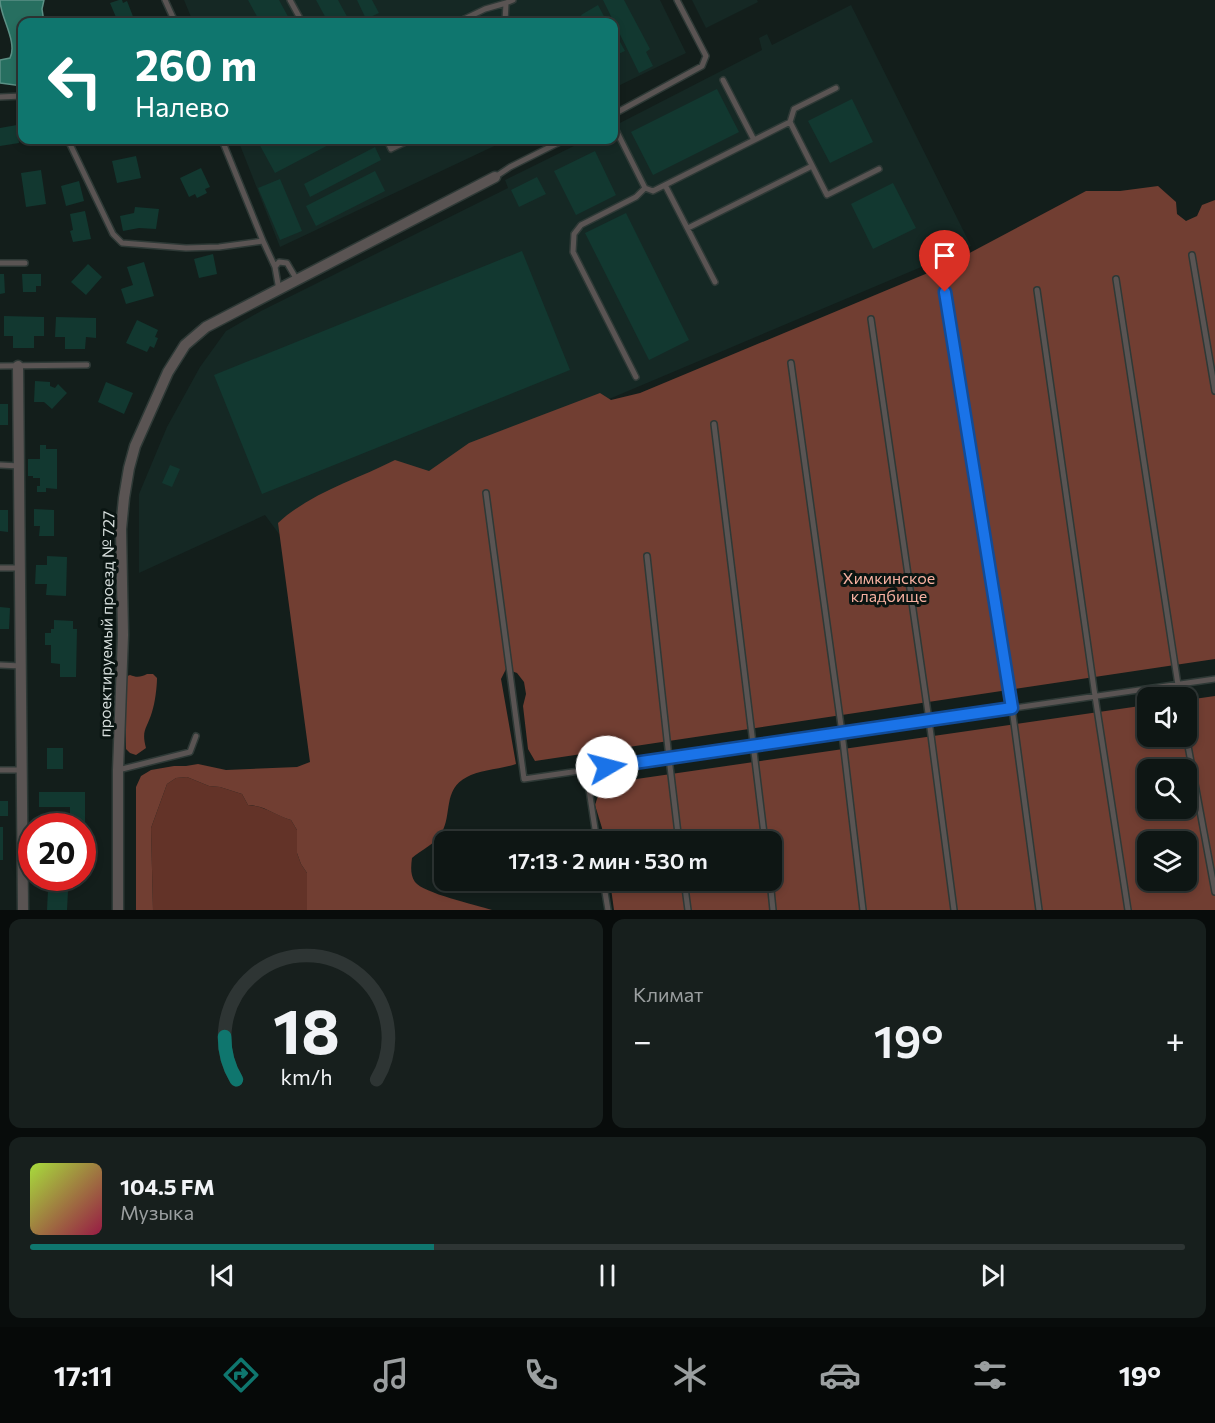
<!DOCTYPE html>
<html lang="ru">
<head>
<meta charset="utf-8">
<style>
  :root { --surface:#0e1614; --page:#171f1d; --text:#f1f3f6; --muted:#9b9fa0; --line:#2e3534; --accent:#0f766e }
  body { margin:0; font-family:Commissioner,sans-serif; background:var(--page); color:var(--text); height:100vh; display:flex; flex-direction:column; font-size:22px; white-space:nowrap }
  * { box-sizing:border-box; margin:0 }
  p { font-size:20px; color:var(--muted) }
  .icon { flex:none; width:33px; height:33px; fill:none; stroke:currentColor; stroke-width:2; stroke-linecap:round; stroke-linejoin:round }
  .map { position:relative; height:910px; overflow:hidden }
  .side { display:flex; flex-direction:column; gap:9px; padding:9px; background:#080c0b; flex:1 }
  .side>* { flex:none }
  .hud { position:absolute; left:18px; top:18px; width:600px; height:126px; border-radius:12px; box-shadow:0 3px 9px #0003,0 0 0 2px var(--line); background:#0f766e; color:#fff; overflow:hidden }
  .buttons { position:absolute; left:1137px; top:687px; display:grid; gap:12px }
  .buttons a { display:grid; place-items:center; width:60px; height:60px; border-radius:12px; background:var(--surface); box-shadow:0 3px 9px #0003,0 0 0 2px var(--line); font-size:30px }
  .speed { position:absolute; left:18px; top:813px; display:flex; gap:12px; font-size:30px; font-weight:700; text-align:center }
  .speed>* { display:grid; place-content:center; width:78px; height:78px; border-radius:50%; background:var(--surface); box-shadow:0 3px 9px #0003,0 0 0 2px var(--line); line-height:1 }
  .speed .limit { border:9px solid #d22; background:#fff; color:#111 }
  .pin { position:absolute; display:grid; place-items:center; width:51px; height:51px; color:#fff; margin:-62px -26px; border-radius:50% 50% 50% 0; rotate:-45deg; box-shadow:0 0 6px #0007 }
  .pin .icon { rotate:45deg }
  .me { position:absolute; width:66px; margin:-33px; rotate:82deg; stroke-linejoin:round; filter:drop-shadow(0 0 4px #0008) }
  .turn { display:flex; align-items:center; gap:21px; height:126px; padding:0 18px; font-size:27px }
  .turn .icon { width:78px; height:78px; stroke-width:2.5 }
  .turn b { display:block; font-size:42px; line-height:51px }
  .big { font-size:45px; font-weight:600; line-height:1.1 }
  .side .widget { flex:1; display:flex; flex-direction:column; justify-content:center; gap:9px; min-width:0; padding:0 21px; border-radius:12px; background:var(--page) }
  .side .dial { align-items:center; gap:0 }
  .dial svg { height:156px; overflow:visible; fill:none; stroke:var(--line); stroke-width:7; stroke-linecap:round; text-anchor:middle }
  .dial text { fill:var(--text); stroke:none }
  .song { display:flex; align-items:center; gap:18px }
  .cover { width:72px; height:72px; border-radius:9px; background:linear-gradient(135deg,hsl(80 70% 55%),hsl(340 70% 35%)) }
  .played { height:6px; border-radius:3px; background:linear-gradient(90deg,var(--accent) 35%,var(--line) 35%) }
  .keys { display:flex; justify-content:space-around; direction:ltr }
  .heat { display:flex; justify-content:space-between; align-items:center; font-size:33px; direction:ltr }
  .side .tiles { flex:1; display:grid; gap:9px; grid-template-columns:1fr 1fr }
  .widget:last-child { grid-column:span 2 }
  .trip { position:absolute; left:434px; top:831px; width:348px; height:60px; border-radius:12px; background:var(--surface); box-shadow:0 3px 9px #0003,0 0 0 2px var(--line); font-weight:600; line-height:60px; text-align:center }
  .dock { display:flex; height:96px; justify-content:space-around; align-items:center; background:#060908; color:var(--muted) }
  .dock .icon { width:42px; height:42px }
  .dock .current { color:var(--accent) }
  .dock b { font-size:27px; color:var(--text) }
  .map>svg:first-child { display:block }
</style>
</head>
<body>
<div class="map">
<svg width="1215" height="910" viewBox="0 0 1215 910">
  <rect width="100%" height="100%" fill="#131e1b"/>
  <path fill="#152824" d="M 184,0 L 660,0 L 686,53 L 614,88 L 614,22 L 193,22 Z
    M 692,0 L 757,0 L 758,2 L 706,28 Z
    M 851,5 L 971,246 L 505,443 L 279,534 L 265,515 L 139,573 L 139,494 L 167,427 L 200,367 L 226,331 L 261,311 L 508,188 L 505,180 L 586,140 L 614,140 L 614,126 L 762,50 L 759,38 L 767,34 L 772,45 Z
    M 238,140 L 507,140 L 280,247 Z"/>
  <path fill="#633328" d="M 187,777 L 209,786 L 220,787 L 242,794 L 248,805 C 266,806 275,815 291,820 L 297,830 L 297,853 L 301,864 L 307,873 L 307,910 L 153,910 L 151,828 L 167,784 L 176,778 Z"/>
  <path fill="#713e32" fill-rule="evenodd" d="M 1158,186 L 1176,202 L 1177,214 L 1186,221 L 1197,216 L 1202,205 L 1215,200 L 1215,659 L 535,761 L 528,749 L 523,706 L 526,694 L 524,682 L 517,673 L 506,669 L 501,679 L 516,764 C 502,769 478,770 467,777 C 442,790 453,814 441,834 C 436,843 420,851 412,858 C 411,866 410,875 415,882 C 423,893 476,905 492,910 L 307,910 L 307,873 L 301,864 L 297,853 L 297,830 L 291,820 C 274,815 267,806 248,805 L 242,794 L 220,787 L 209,786 L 187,777 L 176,778 L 167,784 L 151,828 L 153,910 L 136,910 L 136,787 L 141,776 L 151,770 L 174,766 L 186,766 L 198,764 L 226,770 L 297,767 L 310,762 L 278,523 C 310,493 356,480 395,460 L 429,471 L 469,443 L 600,393 L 611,400 L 640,393 L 947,265 L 1086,191 L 1120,191 Z
    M 147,674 L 153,674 L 157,678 C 157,687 155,703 152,712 C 147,729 141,729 146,748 L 136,755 L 130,753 L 126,749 L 125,677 L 130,675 C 137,678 141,677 147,674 Z
    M 1215,696 L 1215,910 L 614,910 L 610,881 L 771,880 L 771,842 L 604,841 L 602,828 L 595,805 L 602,784 L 1147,705 L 1148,736 L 1186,736 L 1187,700 ZM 1148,770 L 1186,770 L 1186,808 L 1148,808 ZM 1148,842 L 1186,842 L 1186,880 L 1148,880 Z"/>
  <path fill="#276f60" stroke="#5b9085" stroke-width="1.5" d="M 0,0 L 44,0 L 42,9 L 44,22 L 22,22 L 22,86 L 0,83 L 0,60 L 10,58 C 18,42 0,17 0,0 Z"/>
  <path fill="#123830" d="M 119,0 L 122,0 L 123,3 L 127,1 L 134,19 L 125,22 L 118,22 L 110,3 Z
    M 248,0 L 279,0 L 291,22 L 260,22 Z
    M 316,0 L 338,0 L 350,22 L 328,22 Z
    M 357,0 L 372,0 L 379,13 L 366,19 Z
    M 603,0 L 624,0 L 650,49 L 646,52 L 653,66 L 639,73 Z
    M 598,5 L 607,22 L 585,22 L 581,15 Z
    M 619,40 L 625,51 L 618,54 L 614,43 Z
    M 717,89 L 739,132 L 653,175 L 631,132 Z
    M 852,99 L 873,142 L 830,163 L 808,121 Z
    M 17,125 L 19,143 L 0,146 L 0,128 Z
    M 257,140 L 338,140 L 275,173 Z
    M 375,147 L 381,160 L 310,197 L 304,184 Z
    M 595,151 L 616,195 L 576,215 L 554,171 Z
    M 136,156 L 141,178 L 117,183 L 112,161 Z
    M 201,168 L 210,187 L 205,189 L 207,193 L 197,198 L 195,194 L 189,197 L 180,178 Z
    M 41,170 L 46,204 L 26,207 L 21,173 Z
    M 375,171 L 385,191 L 316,226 L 306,206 Z
    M 537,177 L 546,194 L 519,207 L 511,190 Z
    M 280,179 L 302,231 L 280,240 L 258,188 Z
    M 79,181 L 84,201 L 66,206 L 61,186 Z
    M 893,183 L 916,228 L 873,249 L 851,204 Z
    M 135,207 L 159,209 L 156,229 L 139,228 L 123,231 L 120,216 L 134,213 Z
    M 85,211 L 91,239 L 73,242 L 70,231 L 73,230 L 70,214 Z
    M 626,213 L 689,340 L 649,360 L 585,233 Z
    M 522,251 L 570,370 L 262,494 L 214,375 Z
    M 213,254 L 217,274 L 199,278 L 194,259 Z
    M 144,262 L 154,296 L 126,304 L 121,289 L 133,285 L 127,267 Z
    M 88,264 L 102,277 L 86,295 L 71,282 Z
    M 0,274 L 4,274 L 5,293 L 0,294 Z
    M 22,274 L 41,274 L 41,286 L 36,286 L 36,292 L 23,292 Z
    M 4,316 L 44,317 L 44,336 L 34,336 L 34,348 L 13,348 L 13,336 L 4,336 Z
    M 56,317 L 96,318 L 96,338 L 86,337 L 85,349 L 65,349 L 65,337 L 55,337 Z
    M 137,320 L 158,330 L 155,337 L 158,338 L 154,348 L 150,346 L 147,352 L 126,343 Z
    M 35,381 L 50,382 L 50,386 L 55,388 L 58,384 L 67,393 L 52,409 L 44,402 L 34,402 Z
    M 106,382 L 133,393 L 124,414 L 98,402 Z
    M 0,404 L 8,404 L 8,425 L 0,425 Z
    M 40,445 L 46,445 L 46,449 L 57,449 L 57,489 L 46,488 L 46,492 L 37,492 L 37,486 L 40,486 L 40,478 L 33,478 L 33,476 L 28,476 L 28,459 L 40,459 Z
    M 170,465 L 180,469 L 172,487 L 162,483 Z
    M 34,509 L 54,510 L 54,536 L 39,536 L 40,526 L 34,526 Z
    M 0,510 L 8,510 L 8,532 L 0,531 Z
    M 47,556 L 67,557 L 66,596 L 46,595 L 47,584 L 35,584 L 36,565 L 47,565 Z
    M 0,607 L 10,608 L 9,629 L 0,629 Z
    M 54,620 L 73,621 L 73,629 L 77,629 L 76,677 L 60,677 L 60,664 L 51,663 L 51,645 L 45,645 L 45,633 L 51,633 L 51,629 L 54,629 Z
    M 47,748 L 63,748 L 63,769 L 47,769 Z
    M 39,792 L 85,792 L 85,831 L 82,831 L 82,826 L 70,826 L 70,807 L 39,807 Z
    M 0,801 L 8,801 L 8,816 L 0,816 Z
    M 0,827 L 3,827 L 3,860 L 0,860 Z
    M 48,890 L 68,891 L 67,910 L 47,910 Z"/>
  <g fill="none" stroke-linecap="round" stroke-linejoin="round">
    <g stroke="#2e3936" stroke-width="8">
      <path id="lane" d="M 165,0 L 175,22
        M 290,0 L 302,22
        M 458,22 L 485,9 L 506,3 L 513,0
        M 505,22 L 506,3
        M 723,80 L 754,140
        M 0,97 L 22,96
        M 614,114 L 702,66 L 706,56 L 677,0
        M 790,122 L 827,195 L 879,169
        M 614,126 L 645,188 L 653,191 L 790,122 L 794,109 L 836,88
        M 68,140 L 113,234 L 122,243 L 186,248 L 219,247 L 263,241 L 222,140
        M 387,140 L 391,149 L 410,140
        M 495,177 L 510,167 L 564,140
        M 665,185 L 715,282
        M 688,228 L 812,166
        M 263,241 L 275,267
        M 1192,255 L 1215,391
        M 0,263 L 25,263
        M 1116,279 L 1180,698
        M 279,290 L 275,267 L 279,262 L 287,263 L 297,280
        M 1037,290 L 1095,696 L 1128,910
        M 945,292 L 1012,708 L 1039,910
        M 871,319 L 929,720 L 954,910
        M 791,363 L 842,733 L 863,910
        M 0,366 L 87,365
        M 636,377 L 573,252 L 574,234 L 581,225 L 636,197 L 645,188
        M 714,424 L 765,842
        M 0,465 L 19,466
        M 486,493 L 524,779 L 1215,679
        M 647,556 L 669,758 L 679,842
        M 0,568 L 20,568
        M 0,665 L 21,666
        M 1186,735 L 1215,892
        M 0,770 L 22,770
        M 118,770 L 190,752 L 196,736
        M 586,770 L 597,842
        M 603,880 L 608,910
        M 684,880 L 688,910
        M 770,880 L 773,910"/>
    </g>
    <g stroke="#2e3936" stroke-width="13">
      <path id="street" d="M 18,366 L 23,910
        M 118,910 L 118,770 L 123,635 L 121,529 L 124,498 L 129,468 L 135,446 L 168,372 L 185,345 L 206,327 L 495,177"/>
    </g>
    <use href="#lane" stroke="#5a5453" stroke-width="5"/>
    <use href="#street" stroke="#5a5453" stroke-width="10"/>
  </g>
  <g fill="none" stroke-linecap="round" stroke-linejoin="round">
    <g stroke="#114b97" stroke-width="15">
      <path id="route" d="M 607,767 L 1012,708 L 945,292"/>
    </g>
    <use href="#route" stroke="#1a73e8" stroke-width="10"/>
  </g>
  <g text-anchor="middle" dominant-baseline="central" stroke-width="6" stroke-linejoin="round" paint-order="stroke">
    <g font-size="16" fill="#f6b1a1" stroke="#0a1512">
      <text x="889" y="577">Химкинское<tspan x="889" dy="18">кладбище</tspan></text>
    </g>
    <g font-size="16" fill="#d5dddb" stroke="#0a1512">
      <text transform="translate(106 624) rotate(-89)">проектируемый проезд № 727</text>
    </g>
  </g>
</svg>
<div class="buttons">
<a><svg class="icon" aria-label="sound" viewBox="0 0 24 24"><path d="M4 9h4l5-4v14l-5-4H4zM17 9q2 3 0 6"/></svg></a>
<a><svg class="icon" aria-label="search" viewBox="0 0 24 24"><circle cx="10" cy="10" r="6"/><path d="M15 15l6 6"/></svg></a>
<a><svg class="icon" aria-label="layers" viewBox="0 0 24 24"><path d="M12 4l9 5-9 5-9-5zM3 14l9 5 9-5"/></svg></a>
</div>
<div class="speed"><div class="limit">20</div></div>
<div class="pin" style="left:945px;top:292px;background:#d93025"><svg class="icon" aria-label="arrive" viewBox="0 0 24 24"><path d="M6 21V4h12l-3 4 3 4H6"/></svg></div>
<svg class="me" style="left:607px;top:767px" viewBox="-20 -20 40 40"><circle r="19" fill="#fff"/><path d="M0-13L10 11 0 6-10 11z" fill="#1a73e8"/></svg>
<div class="trip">17:13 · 2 мин · 530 m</div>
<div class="hud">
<div class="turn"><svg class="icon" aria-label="left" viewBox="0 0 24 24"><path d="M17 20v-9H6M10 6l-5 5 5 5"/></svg><div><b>260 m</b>Налево</div></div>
</div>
</div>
<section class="side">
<div class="tiles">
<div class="widget dial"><svg viewBox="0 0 100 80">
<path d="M14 69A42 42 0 1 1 86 69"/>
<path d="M14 69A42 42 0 0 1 8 47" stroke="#0f766e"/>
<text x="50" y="56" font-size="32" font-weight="700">18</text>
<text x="50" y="72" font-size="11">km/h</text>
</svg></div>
<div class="widget"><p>Климат</p>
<div class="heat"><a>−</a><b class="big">19°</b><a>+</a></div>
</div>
<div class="widget">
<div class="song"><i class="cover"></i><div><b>104.5 FM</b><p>Музыка</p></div></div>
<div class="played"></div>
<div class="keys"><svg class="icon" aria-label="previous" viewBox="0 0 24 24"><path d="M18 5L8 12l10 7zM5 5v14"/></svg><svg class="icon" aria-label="pause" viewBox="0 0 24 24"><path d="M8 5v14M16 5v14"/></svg><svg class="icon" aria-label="next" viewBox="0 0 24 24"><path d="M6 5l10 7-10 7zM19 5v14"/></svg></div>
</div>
</div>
</section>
<nav class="dock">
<b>17:11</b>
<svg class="icon current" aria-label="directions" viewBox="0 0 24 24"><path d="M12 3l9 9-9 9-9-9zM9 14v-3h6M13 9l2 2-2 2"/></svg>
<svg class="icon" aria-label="music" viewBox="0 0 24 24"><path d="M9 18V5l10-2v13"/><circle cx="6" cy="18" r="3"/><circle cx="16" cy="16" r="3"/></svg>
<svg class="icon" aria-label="phone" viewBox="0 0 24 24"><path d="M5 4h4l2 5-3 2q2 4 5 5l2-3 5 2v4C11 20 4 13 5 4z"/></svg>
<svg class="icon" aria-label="climate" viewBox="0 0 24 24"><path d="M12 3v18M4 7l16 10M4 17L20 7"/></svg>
<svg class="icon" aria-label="car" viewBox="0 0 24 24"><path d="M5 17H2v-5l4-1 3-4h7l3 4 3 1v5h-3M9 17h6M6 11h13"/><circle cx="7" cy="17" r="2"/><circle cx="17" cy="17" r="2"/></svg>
<svg class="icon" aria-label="filters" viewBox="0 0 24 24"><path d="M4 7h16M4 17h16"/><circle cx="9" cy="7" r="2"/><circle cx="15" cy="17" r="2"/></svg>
<b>19°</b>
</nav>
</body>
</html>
